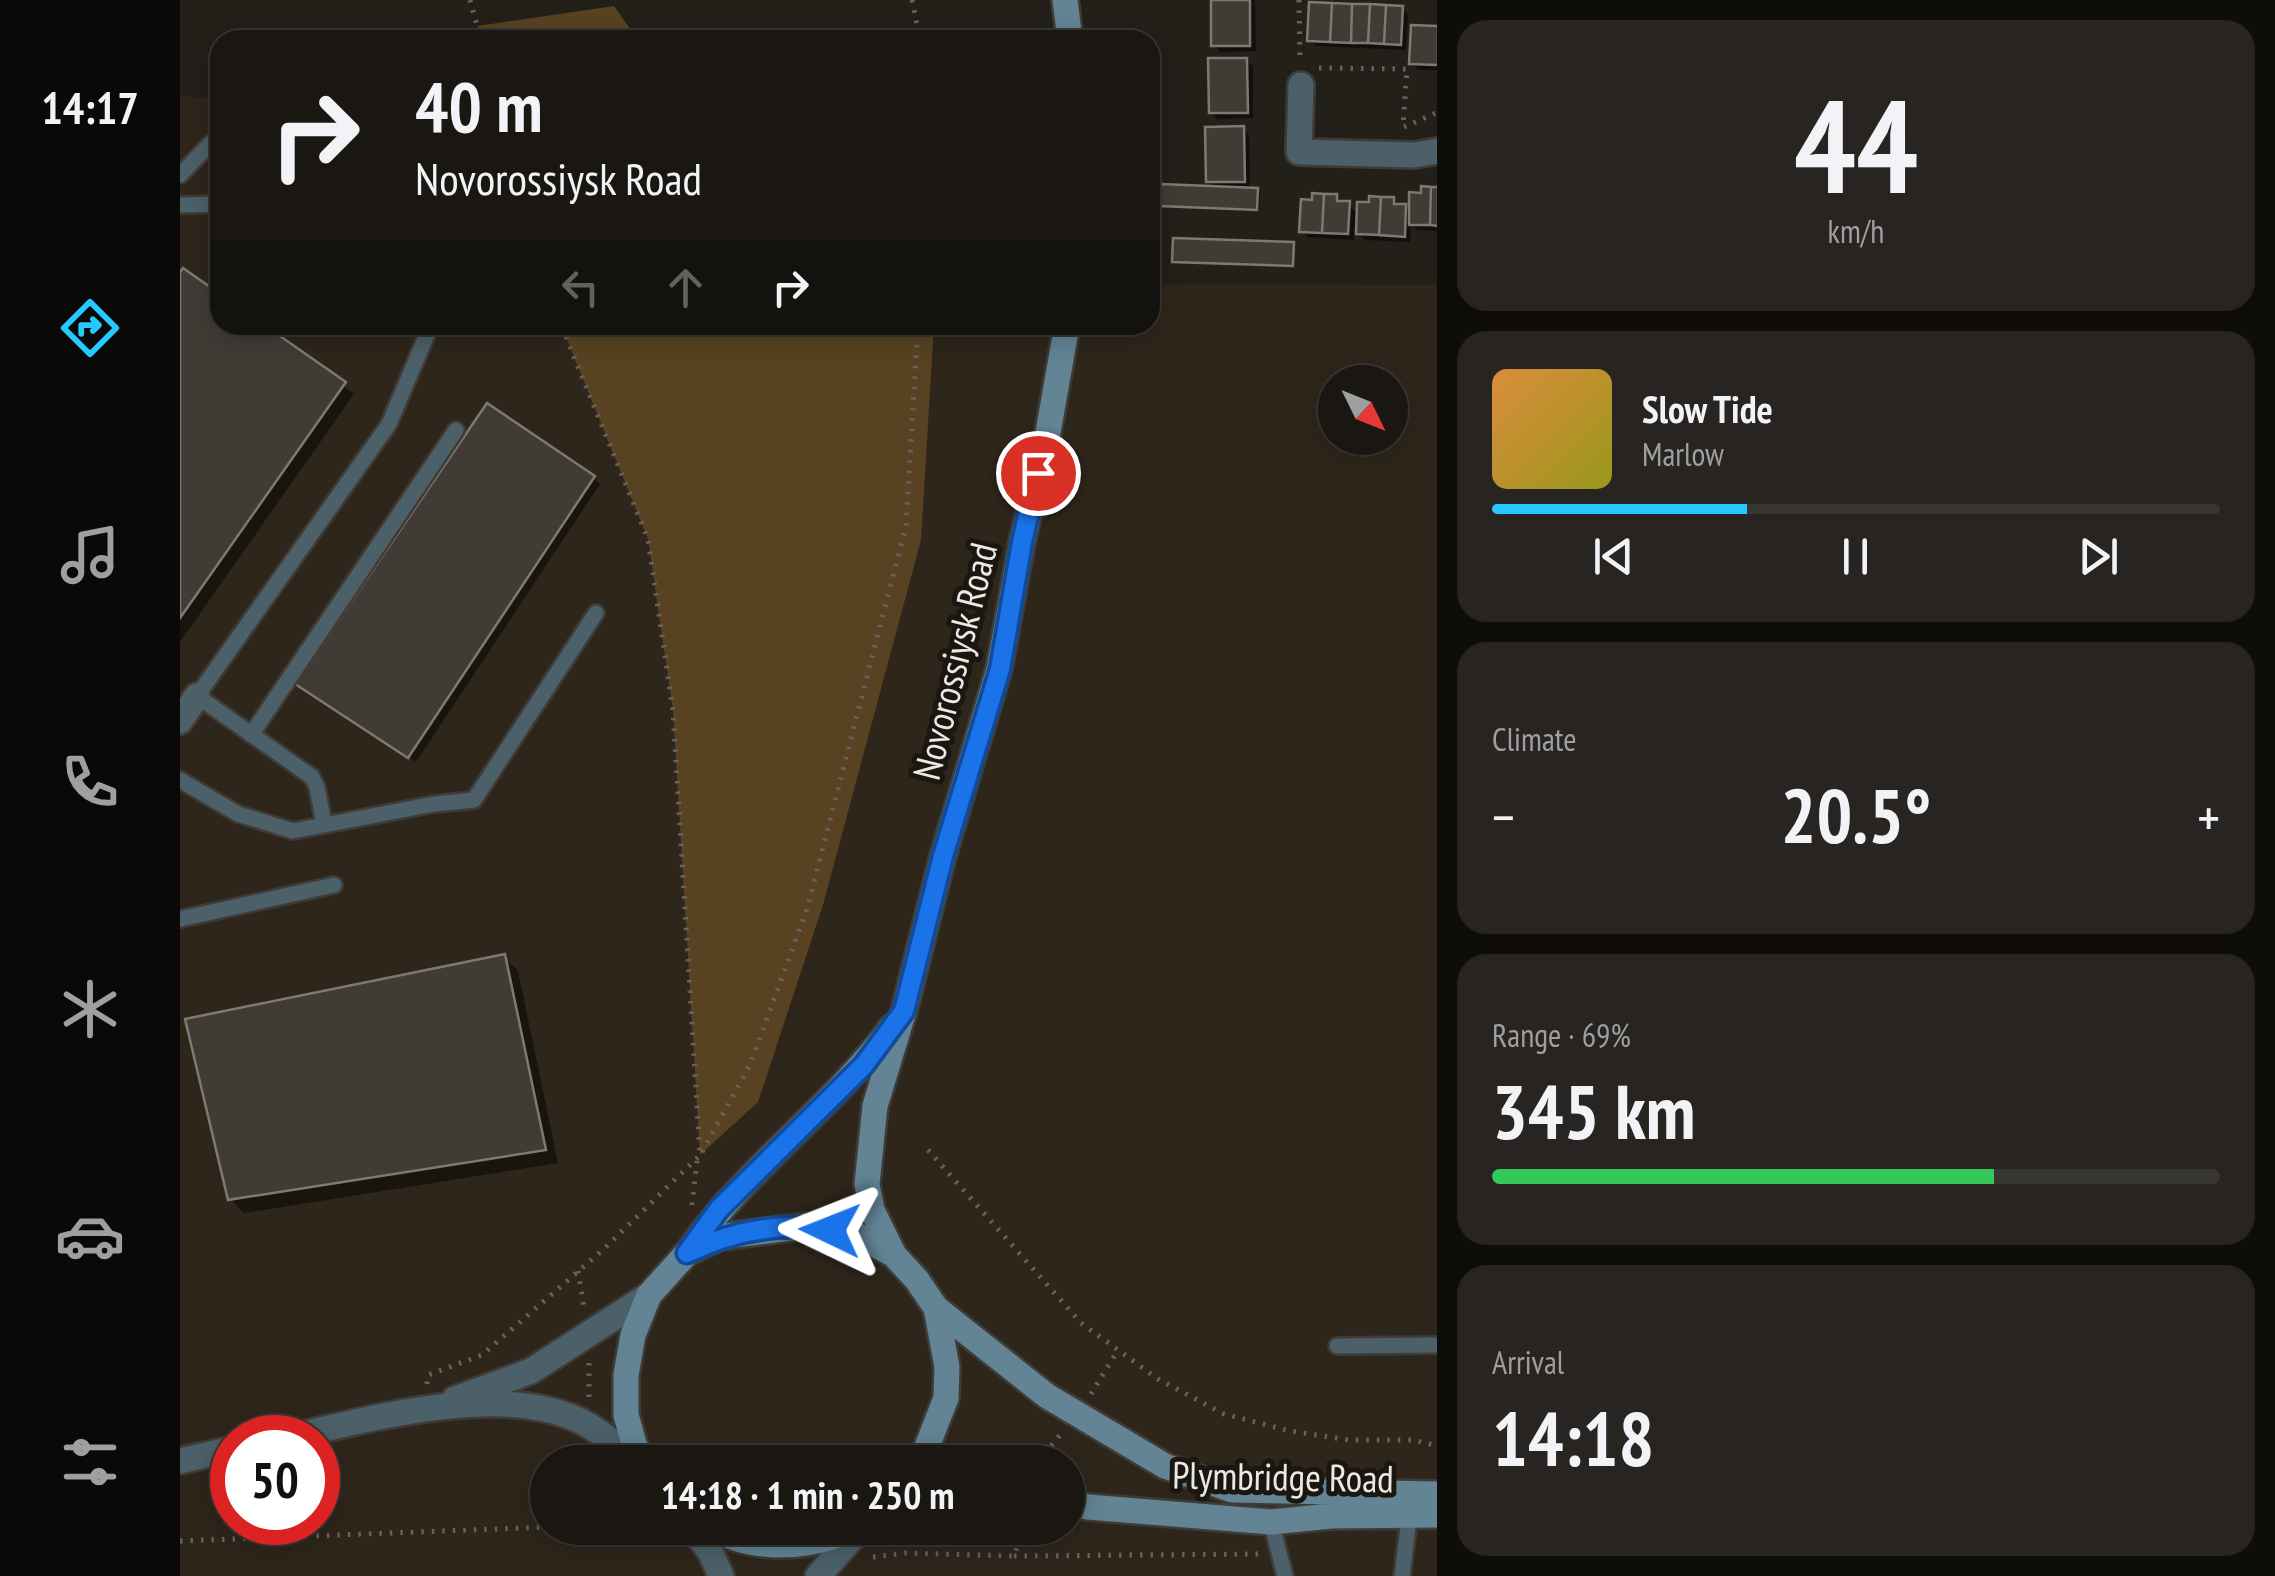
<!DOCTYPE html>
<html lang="en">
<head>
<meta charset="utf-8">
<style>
  :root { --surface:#1a1713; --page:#272421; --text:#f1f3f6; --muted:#9f9fa0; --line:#383633; --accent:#26c9fe }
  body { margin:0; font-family:"PT Sans Narrow",sans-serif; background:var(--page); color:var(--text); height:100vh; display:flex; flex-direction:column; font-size:38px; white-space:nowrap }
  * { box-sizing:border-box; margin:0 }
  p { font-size:32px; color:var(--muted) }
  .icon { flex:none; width:55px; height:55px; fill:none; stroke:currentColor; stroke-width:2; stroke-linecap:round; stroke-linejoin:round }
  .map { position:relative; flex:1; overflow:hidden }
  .sheet { display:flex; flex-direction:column; gap:20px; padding:20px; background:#0e0d0a; width:838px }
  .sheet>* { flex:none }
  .hud { position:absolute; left:30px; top:30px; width:950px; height:305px; border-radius:30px; box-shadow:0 5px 25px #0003,0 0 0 2px var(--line); background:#1a1713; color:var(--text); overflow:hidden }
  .needle { width:65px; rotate:133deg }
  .buttons { position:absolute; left:1138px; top:365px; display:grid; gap:20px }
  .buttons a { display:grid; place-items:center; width:90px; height:90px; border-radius:50%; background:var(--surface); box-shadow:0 5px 25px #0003,0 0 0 2px var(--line); font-size:50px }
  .speed { position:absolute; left:30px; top:1415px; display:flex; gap:20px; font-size:50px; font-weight:700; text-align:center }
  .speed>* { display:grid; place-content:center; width:130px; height:130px; border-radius:50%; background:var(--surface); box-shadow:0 5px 25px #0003,0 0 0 2px var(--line); line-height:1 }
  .speed .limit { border:15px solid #d22; background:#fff; color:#111 }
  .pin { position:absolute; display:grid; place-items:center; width:85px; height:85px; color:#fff; margin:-42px; border:5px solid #fff; border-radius:50%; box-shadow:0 2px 10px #0007 }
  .me { position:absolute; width:110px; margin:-55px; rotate:272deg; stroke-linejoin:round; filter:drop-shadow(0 0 8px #0008) }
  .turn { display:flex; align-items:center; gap:35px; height:210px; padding:0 40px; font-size:45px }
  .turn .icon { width:130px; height:130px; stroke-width:2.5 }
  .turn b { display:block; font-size:70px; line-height:85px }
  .lanes { display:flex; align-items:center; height:95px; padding:0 40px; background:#0003; justify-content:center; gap:50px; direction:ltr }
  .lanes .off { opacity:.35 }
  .big { font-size:75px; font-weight:800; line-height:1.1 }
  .sheet .tile { flex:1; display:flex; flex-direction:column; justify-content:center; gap:15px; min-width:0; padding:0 35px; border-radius:30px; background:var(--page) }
  .sheet .dial { align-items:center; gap:0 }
  .dial b { font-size:130px; line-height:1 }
  .song { display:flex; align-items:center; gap:30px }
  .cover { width:120px; height:120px; border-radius:15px; background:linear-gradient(135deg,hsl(30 70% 55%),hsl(60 70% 35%)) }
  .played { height:10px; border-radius:5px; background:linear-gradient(90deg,var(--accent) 35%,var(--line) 35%) }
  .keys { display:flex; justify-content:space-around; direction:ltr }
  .heat { display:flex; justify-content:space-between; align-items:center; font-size:55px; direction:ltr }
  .charge { height:15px; border-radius:8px; background:linear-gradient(90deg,#34c759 69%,var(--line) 0) }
  .trip { position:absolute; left:350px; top:1445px; width:555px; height:100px; border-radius:50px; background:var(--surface); box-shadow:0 5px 25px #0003,0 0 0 2px var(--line); font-weight:800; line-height:100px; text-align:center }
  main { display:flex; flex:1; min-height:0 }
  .dock { display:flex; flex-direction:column; width:180px; justify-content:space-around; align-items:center; background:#0a0908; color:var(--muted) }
  .dock .icon { width:70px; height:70px }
  .dock .selected { color:var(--accent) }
  .dock b { font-size:45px; color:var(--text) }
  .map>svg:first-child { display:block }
</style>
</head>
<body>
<main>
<nav class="dock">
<b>14:17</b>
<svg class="icon selected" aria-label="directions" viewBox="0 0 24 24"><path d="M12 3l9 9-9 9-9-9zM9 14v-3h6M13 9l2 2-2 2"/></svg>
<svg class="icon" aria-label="music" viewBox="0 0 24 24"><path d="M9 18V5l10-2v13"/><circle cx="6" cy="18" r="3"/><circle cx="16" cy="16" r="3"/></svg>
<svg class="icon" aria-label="phone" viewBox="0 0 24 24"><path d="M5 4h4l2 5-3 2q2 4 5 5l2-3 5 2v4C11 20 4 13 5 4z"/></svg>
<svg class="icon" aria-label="climate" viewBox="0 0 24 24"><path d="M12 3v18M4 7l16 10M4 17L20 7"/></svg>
<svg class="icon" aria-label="car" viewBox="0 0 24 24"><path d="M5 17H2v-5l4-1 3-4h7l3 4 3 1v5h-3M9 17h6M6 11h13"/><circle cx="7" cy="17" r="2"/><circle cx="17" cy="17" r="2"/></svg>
<svg class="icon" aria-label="filters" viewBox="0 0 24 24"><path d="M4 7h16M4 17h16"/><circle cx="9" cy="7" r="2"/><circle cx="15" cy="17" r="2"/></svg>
</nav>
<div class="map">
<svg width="1258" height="1576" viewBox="0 0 1258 1576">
  <rect width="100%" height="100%" fill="#231f19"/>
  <path fill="#2e261b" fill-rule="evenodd" d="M 0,96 L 40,99 L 40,325 L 970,325 L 970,284 L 1257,285 L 1257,1576 L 0,1576 ZM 1155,382 L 1210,382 L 1210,438 L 1155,438 ZM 52,1438 L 138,1438 L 138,1522 L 52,1522 ZM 368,1462 L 888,1462 L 888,1528 L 368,1528 Z"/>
  <path fill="#584222" d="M 434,6 L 458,40 L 301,40 L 297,26 Z
    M 381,325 L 754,325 L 741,540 L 643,905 L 578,1102 L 520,1155 L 493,711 L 468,539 Z"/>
  <path fill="#0007" d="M 1033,0 L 1075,0 L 1076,51 L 1040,52 L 1034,45 Z
    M 1222,8 L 1228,15 L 1226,50 L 1136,46 L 1130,40 Z
    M 1258,28 L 1258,70 L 1238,70 L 1232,63 Z
    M 1066,60 L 1073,67 L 1073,118 L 1038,119 L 1031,112 Z
    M 1063,129 L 1069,135 L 1070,190 L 1080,193 L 1079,211 L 983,205 L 1036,189 L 1028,181 Z
    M 1258,189 L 1258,231 L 1238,230 L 1231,224 L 1230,242 L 1185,240 L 1174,229 L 1174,240 L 1128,237 L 1122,231 L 1156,197 L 1179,214 L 1213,200 L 1231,213 L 1243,195 Z
    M 1113,244 L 1115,267 L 995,261 Z
    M 0,276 L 40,297 L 40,325 L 80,325 L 174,394 L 0,642 Z
    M 413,478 L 420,484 L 236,762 L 125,690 Z
    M 324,957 L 338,971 L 378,1163 L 64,1213 L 51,1199 Z"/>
  <path fill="#403b35" stroke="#7f7972" stroke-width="2.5" d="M 1031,0 L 1070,0 L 1070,46 L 1031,46 Z
    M 1129,2 L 1152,3 L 1150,42 L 1127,41 Z
    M 1152,3 L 1172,4 L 1171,43 L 1150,42 Z
    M 1172,4 L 1190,4 L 1188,43 L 1171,43 Z
    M 1190,4 L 1206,5 L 1204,44 L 1188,43 Z
    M 1206,5 L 1223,6 L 1221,45 L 1204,44 Z
    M 1231,25 L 1258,26 L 1258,65 L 1229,64 Z
    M 1028,58 L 1067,58 L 1068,113 L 1029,113 Z
    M 1064,126 L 1065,182 L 1026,182 L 1025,127 Z
    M 981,184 L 1078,188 L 1077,210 L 980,206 Z
    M 1241,186 L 1251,187 L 1250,225 L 1229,225 L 1229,192 L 1241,193 Z
    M 1251,187 L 1258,187 L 1258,226 L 1250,225 Z
    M 1132,193 L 1144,194 L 1142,233 L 1119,232 L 1121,199 L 1132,200 Z
    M 1144,194 L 1157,194 L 1157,201 L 1170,201 L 1168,234 L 1142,233 Z
    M 1189,196 L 1201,197 L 1199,235 L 1176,234 L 1177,202 L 1189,202 Z
    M 1201,197 L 1214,197 L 1214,204 L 1226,204 L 1225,237 L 1199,235 Z
    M 993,238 L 1114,242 L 1113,266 L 992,262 Z
    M 3,268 L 40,294 L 40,325 L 84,325 L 166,382 L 0,618 L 0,272 Z
    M 307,403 L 415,476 L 228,758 L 115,684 Z
    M 325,954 L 366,1150 L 48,1200 L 5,1019 Z"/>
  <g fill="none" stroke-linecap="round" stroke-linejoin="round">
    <g stroke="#3f3b36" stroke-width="20">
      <path id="lane" d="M 0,175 L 31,143 L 40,143
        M 0,205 L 40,204
        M 71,735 L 276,430
        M 0,780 L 58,814 L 113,831 L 254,804 L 294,800 L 416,613
        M 144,824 L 137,787 L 132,777 L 17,696 L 209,424 L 251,325
        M 0,919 L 154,885
        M 1157,1346 L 1258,1345
        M 1091,1522 L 1105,1576
        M 1222,1576 L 1230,1510"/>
    </g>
    <g stroke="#3f3b36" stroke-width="30">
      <path id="street" d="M 1121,85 L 1119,152 L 1234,155 L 1258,151
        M 0,721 L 17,696
        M 275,1399 L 351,1371 L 469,1295
        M 106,1438 C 191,1419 328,1379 408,1425 C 426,1436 442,1450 458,1462
        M 0,1461 L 52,1449
        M 512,1528 L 531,1553 L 541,1576
        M 638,1576 L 681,1528"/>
    </g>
    <g stroke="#3f3b36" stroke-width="30">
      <path id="secondary" d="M 885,0 L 890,40
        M 511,1248 C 569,1166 652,1108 712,1027
        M 714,1255 L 692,1210 L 687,1184 L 695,1106 L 724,1011 L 763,856 L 819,669 L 842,542 L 867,438 L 887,325
        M 756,1308 L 867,1396 L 985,1466 L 1052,1490 L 1258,1494
        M 465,1462 L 455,1447 L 446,1415 L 446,1375 L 453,1335 L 469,1295 L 507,1253 L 539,1237 L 626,1226 L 675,1234 L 714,1255 L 737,1280 L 756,1308 L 767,1367 L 766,1398 L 741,1462
        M 888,1502 L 908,1507 L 1091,1522 L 1151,1516 L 1258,1515
        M 534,1528 C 573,1552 633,1549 673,1528"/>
    </g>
    <path stroke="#66625d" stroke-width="5" stroke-dasharray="2.5 8" stroke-linecap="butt" d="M 290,0 L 301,40
      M 732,0 L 740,40
      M 1119,0 L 1120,62
      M 1139,68 L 1227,69 L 1223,127
      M 1224,127 L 1258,112
      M 748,1150 L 901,1323 L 978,1379 L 1044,1414 L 1110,1431 L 1169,1440 L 1233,1440 L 1258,1446
      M 522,1152 L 570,1065 L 627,909 L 726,526 L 738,325
      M 512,1205 L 517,1161
      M 398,1271 L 404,1307
      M 247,1384 L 248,1375 L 302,1355 L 425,1248 L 520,1155 L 493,711 L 468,539 L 381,325
      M 911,1394 L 938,1350
      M 409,1397 L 409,1363
      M 858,1462 L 880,1435
      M 453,1528 L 490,1532
      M 0,1541 L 368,1527
      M 834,1556 L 1081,1554
      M 693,1557 L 725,1553 L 834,1556 L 844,1528"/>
    <use href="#lane" stroke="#4b6069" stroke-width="15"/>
    <use href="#street" stroke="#4b6069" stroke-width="25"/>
    <use href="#secondary" stroke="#628494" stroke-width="25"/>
  </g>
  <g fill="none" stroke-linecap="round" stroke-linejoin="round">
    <g stroke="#114b97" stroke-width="25">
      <path id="route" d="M 650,1230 C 601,1222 552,1231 507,1253 L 539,1209 L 684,1065 L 724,1011 L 763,856 L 820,669 L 842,542 L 858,473"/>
    </g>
    <use href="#route" stroke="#1a73e8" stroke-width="18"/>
  </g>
  <g text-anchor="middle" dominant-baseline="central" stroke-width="10" stroke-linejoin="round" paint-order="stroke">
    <g font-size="38" fill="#ece9e5" stroke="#1a1610">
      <text transform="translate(774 661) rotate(-76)">Novorossiysk Road</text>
      <text transform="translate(1103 1476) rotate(1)">Plymbridge Road</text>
    </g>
  </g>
</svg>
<div class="buttons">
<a><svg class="needle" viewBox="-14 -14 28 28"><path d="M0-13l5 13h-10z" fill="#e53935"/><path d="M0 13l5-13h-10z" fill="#9f9fa0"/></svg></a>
</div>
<div class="speed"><div class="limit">50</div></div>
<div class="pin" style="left:858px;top:473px;background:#d93025"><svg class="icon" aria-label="arrive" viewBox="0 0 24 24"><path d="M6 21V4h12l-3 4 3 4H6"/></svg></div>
<svg class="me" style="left:650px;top:1230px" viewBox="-20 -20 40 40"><path d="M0-17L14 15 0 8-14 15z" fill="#1a73e8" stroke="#fff" stroke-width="4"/></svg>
<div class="trip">14:18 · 1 min · 250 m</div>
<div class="hud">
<div class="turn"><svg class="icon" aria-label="right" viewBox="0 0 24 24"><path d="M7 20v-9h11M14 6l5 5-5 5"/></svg><div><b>40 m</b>Novorossiysk Road</div></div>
<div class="lanes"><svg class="icon off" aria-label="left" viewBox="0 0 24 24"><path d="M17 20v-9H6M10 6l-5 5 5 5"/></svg><svg class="icon off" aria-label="ahead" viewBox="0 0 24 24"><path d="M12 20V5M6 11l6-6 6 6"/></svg><svg class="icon" aria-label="right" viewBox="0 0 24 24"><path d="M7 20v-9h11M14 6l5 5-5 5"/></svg></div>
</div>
</div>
<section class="sheet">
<div class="tile dial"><b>44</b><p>km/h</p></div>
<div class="tile">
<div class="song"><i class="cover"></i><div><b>Slow Tide</b><p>Marlow</p></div></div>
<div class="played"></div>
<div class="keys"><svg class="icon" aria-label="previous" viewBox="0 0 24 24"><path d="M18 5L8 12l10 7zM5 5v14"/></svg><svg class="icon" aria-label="pause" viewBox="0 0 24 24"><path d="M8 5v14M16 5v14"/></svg><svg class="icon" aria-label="next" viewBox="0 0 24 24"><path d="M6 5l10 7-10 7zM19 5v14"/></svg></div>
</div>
<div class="tile"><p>Climate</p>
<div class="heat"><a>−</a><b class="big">20.5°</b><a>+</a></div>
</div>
<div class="tile"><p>Range · 69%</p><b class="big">345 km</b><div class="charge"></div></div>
<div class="tile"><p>Arrival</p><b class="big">14:18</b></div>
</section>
</main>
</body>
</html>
